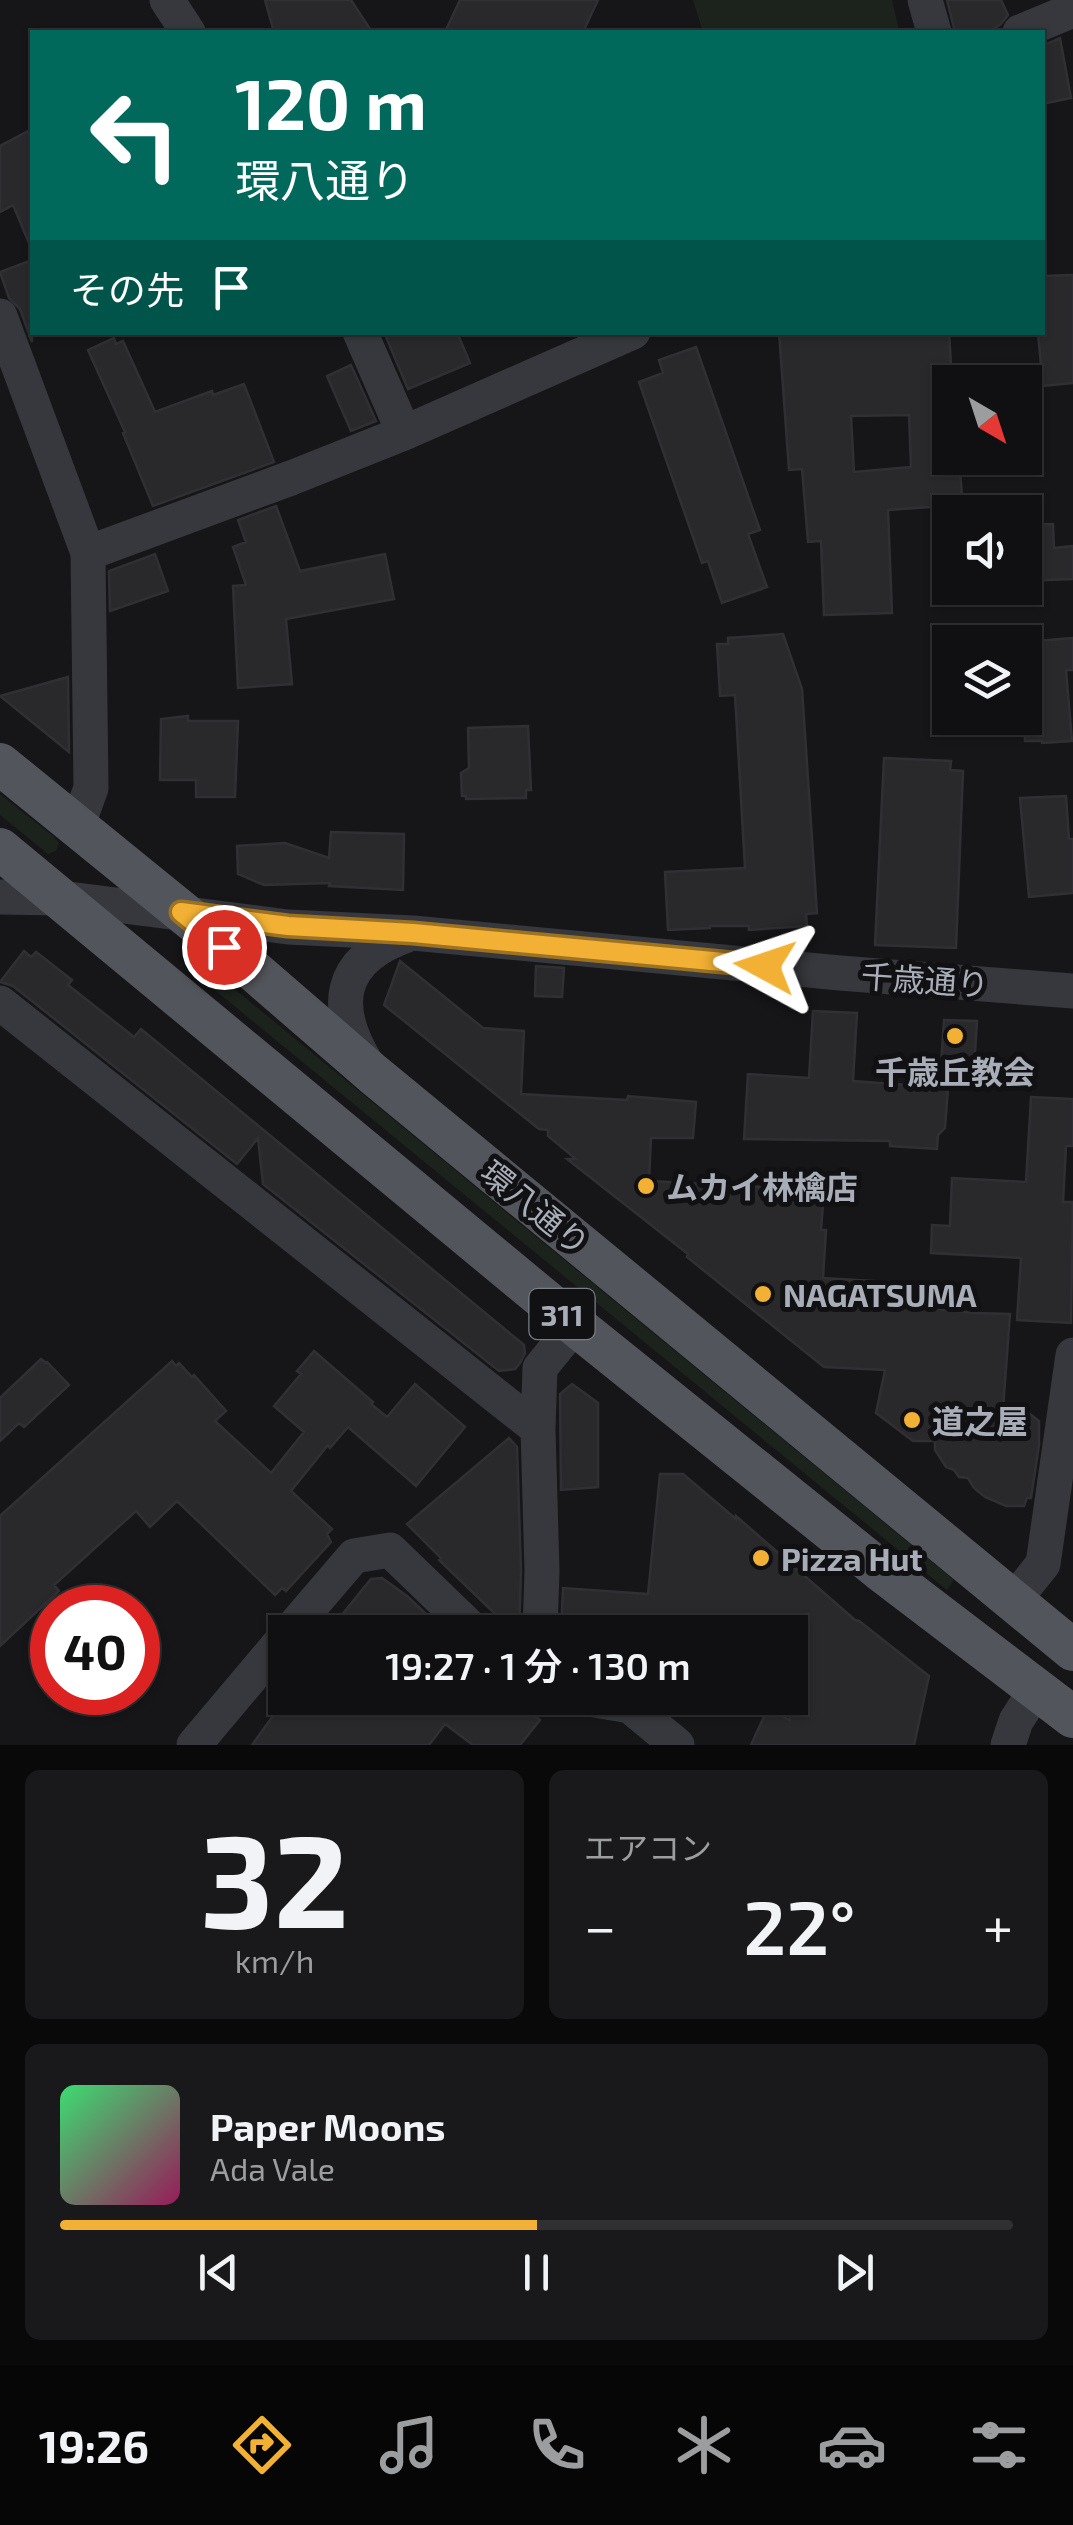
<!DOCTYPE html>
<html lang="ja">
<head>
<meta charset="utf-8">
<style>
  :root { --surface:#101012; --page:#19191b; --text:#f1f3f6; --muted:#9c9d9f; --line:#303032; --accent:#f2b134 }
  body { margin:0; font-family:"Exo 2","Noto Sans JP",sans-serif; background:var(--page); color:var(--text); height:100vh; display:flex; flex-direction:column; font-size:38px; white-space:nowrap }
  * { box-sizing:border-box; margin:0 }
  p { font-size:32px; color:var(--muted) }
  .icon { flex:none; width:55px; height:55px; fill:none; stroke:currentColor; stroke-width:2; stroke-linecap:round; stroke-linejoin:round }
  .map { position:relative; height:1745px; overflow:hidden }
  .side { display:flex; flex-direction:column; gap:25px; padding:25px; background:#09090a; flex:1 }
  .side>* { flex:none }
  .guide { position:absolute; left:30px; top:30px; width:1015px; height:305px; border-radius:0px; box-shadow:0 2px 8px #0004,0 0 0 2px var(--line); background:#00695c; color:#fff; overflow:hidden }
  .needle { width:65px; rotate:141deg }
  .controls { position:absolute; left:932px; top:365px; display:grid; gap:20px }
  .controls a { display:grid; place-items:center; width:110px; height:110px; border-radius:0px; background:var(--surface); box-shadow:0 2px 8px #0004,0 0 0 2px var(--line); font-size:50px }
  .speed { position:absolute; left:30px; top:1585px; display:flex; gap:20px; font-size:50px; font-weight:700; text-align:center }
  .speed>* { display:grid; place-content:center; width:130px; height:130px; border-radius:50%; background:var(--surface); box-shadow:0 2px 8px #0004,0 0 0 2px var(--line); line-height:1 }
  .speed .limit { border:15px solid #d22; background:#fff; color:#111 }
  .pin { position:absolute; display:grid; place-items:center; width:85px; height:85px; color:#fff; margin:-42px; border:5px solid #fff; border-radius:50%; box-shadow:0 2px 10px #0007 }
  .me { position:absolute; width:110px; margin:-55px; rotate:275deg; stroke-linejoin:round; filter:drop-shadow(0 0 8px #0008) }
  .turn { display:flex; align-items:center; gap:35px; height:210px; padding:0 40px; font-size:45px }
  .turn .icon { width:130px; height:130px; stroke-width:2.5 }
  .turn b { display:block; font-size:70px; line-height:85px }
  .then { display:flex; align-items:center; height:95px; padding:0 40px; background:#0003; gap:20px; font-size:38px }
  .big { font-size:75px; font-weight:600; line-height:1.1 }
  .side .tile { flex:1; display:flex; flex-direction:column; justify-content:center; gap:15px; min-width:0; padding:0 35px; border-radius:15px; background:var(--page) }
  .side .dial { align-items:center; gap:0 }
  .dial b { font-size:130px; line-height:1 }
  .song { display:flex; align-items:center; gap:30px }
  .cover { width:120px; height:120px; border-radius:15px; background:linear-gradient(135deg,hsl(140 70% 55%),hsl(330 70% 35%)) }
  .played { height:10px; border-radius:5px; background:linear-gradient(90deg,var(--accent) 50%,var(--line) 50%) }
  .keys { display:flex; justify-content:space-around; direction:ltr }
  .heat { display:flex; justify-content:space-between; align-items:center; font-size:55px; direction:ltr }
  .side .tiles { flex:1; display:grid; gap:25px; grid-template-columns:1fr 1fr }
  .tile:last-child { grid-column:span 2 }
  .trip { position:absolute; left:268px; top:1615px; width:540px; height:100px; border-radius:0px; background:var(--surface); box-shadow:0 2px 8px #0004,0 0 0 2px var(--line); font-weight:600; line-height:100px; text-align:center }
  .tabs { display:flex; height:160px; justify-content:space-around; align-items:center; background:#060607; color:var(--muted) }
  .tabs .icon { width:70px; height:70px }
  .tabs .current { color:var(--accent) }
  .tabs b { font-size:45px; color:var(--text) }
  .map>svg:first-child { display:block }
</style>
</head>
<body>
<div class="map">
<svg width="1073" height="1745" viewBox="0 0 1073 1745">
  <rect width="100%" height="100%" fill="#161618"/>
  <path fill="#1c231d" d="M 693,0 L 892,0 L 899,30 L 892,32 L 703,32 Z
    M 0,794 L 53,836 L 59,843 L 56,851 L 48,854 L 0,815 Z
    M 204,964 L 954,1580 L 947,1590 L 194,973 L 198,965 Z"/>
  <path fill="#29292c" stroke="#303034" stroke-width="2.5" fill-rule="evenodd" d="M 265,0 L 351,0 L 372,32 L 274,32 Z
    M 460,0 L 598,0 L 583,32 L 445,32 Z
    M 947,0 L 1001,0 L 1008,15 L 1000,25 L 986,32 L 955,32 Z
    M 1060,38 L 1071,98 L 1042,104 L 1042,46 Z
    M 32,129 L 32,250 L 13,205 L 0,212 L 0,146 Z
    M 32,260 L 32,342 L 20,309 L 9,298 L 0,272 Z
    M 1073,275 L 1073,383 L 1043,386 L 1038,333 L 1042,333 L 1042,276 Z
    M 384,332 L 457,332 L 470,363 L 408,389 Z
    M 779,332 L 949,332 L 952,382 L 950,382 L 950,458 L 959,458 L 962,496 L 958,496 L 958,505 L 888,510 L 892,613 L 824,615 L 821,541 L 808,542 L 802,469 L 789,470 ZM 909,415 L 911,467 L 854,472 L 851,416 Z
    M 114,338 L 116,344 L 123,341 L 155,412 L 212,391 L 213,395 L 244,384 L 274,462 L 153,506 L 123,433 L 125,432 L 88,350 Z
    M 696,347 L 760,530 L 748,534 L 767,587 L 722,603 L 708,561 L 702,563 L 639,382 L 663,373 L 659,360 Z
    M 351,365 L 376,421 L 351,431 L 327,376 Z
    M 276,506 L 300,571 L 385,554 L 394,599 L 286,619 L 292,684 L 238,688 L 233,586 L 246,585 L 233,547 L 246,542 L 238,520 Z
    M 1053,524 L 1054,548 L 1073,546 L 1073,579 L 1025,581 L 1025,525 Z
    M 155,554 L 168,591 L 110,611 L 109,571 Z
    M 783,634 L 802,689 L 817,913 L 806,914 L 807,926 L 749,930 L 749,926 L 710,926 L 710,928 L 668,930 L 665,872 L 745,868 L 735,695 L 720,696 L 717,644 L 728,644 L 728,638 Z
    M 1073,638 L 1073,670 L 1066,670 L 1072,741 L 1042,743 L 1042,741 L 1025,741 L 1025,642 Z
    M 68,677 L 69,752 L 0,696 Z
    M 188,716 L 188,721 L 238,721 L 235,797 L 196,797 L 196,780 L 160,780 L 161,719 Z
    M 528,726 L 531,790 L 526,790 L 526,798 L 466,799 L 466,796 L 462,796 L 461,773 L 469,768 L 468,728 Z
    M 884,758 L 951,761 L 950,770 L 963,771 L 956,948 L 875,945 Z
    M 1066,796 L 1069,839 L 1073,839 L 1073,893 L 1029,897 L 1020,798 Z
    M 331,832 L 404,834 L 403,890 L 329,886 L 330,883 L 264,885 L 238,874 L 237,846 L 285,843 L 329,858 Z
    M 24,951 L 31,957 L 36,952 L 72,980 L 68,985 L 134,1037 L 141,1029 L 524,1345 L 525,1353 L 520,1363 L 515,1369 L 499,1371 L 263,1184 L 258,1138 L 237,1164 L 13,986 L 0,982 Z
    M 400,961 L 483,1028 L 524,1031 L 521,1094 L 627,1100 L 628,1096 L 696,1102 L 693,1138 L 651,1138 L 649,1181 L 824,1190 L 821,1230 L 826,1230 L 823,1278 L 889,1282 L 888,1304 L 975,1313 L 1010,1314 L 1003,1409 L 1026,1411 L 1039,1421 L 1039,1445 L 1031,1498 L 1027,1498 L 1024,1506 L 1006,1506 L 985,1497 L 974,1488 L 968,1478 L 959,1477 L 954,1470 L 946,1467 L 935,1450 L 935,1441 L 913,1441 L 876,1413 L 885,1370 L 824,1367 L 687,1257 L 688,1254 L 567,1159 L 576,1159 L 548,1136 L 548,1130 L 539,1129 L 384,1005 Z
    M 536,966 L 564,968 L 562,997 L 535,996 Z
    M 813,1011 L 857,1013 L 853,1081 L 948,1088 L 945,1128 L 938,1135 L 937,1149 L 890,1146 L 890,1141 L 744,1139 L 748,1074 L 809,1078 Z
    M 944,1020 L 977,1021 L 973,1084 L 940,1082 Z
    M 1031,1097 L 1073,1099 L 1073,1146 L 1066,1146 L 1063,1202 L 1073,1202 L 1071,1323 L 1017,1320 L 1021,1258 L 931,1253 L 932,1225 L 950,1226 L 952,1178 L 1026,1182 Z
    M 314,1351 L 373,1402 L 371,1404 L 387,1417 L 415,1384 L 465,1427 L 416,1486 L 348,1427 L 330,1448 L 328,1445 L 291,1491 L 332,1529 L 327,1534 L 331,1542 L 286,1591 L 282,1588 L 275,1595 L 177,1501 L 150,1527 L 136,1511 L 54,1585 L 59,1591 L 0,1646 L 0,1516 L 172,1361 L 176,1366 L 179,1363 L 192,1377 L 194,1375 L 226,1411 L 215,1421 L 271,1473 L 304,1432 L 274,1406 L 301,1374 L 297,1371 Z
    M 41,1359 L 46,1363 L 47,1362 L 69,1385 L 24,1427 L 19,1423 L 0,1441 L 0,1398 Z
    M 572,1384 L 598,1403 L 598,1487 L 561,1490 L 560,1394 Z
    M 509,1438 L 517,1447 L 521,1571 L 519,1632 L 514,1632 L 439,1560 L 441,1558 L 407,1524 Z
    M 660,1474 L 683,1474 L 736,1519 L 736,1516 L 855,1620 L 859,1621 L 929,1676 L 914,1745 L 751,1745 L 767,1710 L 790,1720 L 790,1632 L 561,1632 L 563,1588 L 648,1594 Z
    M 382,1578 L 407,1596 L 427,1615 L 414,1632 L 328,1632 L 371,1579 Z
    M 286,1698 L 513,1698 L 540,1720 L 520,1745 L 473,1745 L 445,1724 L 429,1745 L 252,1745 Z"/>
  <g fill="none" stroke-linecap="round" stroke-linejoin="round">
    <path stroke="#37383d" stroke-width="35" d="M 167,0 L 188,32
      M 925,0 L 934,32
      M 1020,32 L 1073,10
      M 0,316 L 88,553 L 91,788 L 77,827
      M 360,332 L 404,433
      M 88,553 L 291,478 L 404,433 L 633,332
      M 0,897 L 61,898 L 288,927 L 413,933 L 840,973 L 1073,991
      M 0,1003 L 538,1429
      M 368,1066 C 331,1007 337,960 407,935
      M 1014,1600 L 1043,1564 L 1073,1355
      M 289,1632 L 354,1556 L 390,1550 L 475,1632
      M 540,1632 L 542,1571 L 538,1429 L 540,1368 L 575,1325
      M 583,1698 L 630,1706 L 677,1745
      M 194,1745 L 285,1637
      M 1008,1745 L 1016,1721 L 1037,1688"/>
    <path stroke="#53555c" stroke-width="42" d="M 0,764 L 246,964 L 373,1074 L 1073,1650
      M 0,849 L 575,1325 L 880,1570 L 1073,1717"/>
  </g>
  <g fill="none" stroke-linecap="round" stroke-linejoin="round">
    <g stroke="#9d7322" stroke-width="25">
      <path id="route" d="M 224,947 L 181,912 L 288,926 L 413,933 L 765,966"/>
    </g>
    <use href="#route" stroke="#f2b134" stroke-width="18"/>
  </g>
  <g fill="#f2b134" stroke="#111113" stroke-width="4">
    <circle cx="955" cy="1036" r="10"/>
    <circle cx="646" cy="1186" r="10"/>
    <circle cx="763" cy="1294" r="10"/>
    <circle cx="912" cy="1420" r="10"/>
    <circle cx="761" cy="1558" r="10"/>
  </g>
  <g text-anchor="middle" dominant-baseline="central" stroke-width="10" stroke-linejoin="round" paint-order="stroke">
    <rect fill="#111113" stroke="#7b7e86" stroke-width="2.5" x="529.5" y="1289" width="65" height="50" rx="8"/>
    <g font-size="30" font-weight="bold" fill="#a8adb8">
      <text x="562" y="1314">311</text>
    </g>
    <g font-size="32" fill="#a8adb8" stroke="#111113">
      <text transform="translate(925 979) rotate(4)">千歳通り</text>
      <text transform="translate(536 1207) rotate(39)">環八通り</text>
    </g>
    <g font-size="32" font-weight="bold" fill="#a8adb8" stroke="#111113" text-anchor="start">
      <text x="955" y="1071" text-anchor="middle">千歳丘教会</text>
      <text x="666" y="1186">ムカイ林檎店</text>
      <text x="783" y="1294">NAGATSUMA</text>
      <text x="932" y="1420">道之屋</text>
      <text x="781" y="1558">Pizza Hut</text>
    </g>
  </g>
</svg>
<div class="controls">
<a><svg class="needle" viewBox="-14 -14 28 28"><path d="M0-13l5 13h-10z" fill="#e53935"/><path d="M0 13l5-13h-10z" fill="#9c9d9f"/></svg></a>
<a><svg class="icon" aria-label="sound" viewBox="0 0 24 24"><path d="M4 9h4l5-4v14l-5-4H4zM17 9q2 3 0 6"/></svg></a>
<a><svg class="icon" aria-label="layers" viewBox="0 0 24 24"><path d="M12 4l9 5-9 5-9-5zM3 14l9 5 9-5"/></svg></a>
</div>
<div class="speed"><div class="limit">40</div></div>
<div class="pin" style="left:224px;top:947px;background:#d93025"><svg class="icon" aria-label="arrive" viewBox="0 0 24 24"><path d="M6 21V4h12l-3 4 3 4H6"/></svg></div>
<svg class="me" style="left:765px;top:966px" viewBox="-20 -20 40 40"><path d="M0-17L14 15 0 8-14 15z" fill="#f2b134" stroke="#fff" stroke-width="4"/></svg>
<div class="trip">19:27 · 1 分 · 130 m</div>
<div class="guide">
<div class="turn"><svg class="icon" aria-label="left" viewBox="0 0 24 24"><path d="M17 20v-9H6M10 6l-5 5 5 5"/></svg><div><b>120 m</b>環八通り</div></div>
<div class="then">その先<svg class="icon" aria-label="arrive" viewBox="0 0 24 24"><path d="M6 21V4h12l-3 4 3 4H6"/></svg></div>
</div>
</div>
<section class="side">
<div class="tiles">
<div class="tile dial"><b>32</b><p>km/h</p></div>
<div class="tile"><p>エアコン</p>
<div class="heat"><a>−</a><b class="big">22°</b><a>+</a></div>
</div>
<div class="tile">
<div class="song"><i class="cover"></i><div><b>Paper Moons</b><p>Ada Vale</p></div></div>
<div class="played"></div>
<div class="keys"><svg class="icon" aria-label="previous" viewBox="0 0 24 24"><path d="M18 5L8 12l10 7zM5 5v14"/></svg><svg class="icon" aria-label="pause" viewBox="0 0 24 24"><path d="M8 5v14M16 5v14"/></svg><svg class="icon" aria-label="next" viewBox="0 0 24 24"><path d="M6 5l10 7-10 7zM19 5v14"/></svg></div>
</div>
</div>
</section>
<nav class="tabs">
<b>19:26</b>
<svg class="icon current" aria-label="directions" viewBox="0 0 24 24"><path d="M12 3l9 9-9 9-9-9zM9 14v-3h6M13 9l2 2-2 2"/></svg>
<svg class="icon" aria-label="music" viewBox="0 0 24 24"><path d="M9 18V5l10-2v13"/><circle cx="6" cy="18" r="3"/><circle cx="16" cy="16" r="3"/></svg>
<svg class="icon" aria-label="phone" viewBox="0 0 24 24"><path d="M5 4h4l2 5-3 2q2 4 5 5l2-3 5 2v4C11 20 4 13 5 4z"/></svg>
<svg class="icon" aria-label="climate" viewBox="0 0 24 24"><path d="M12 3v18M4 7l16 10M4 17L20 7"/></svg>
<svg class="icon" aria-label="car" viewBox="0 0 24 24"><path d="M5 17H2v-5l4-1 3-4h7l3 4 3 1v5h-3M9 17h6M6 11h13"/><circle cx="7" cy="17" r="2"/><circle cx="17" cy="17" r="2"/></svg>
<svg class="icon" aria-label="filters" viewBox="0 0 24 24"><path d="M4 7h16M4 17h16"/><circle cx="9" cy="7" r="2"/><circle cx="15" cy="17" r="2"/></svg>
</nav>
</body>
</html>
